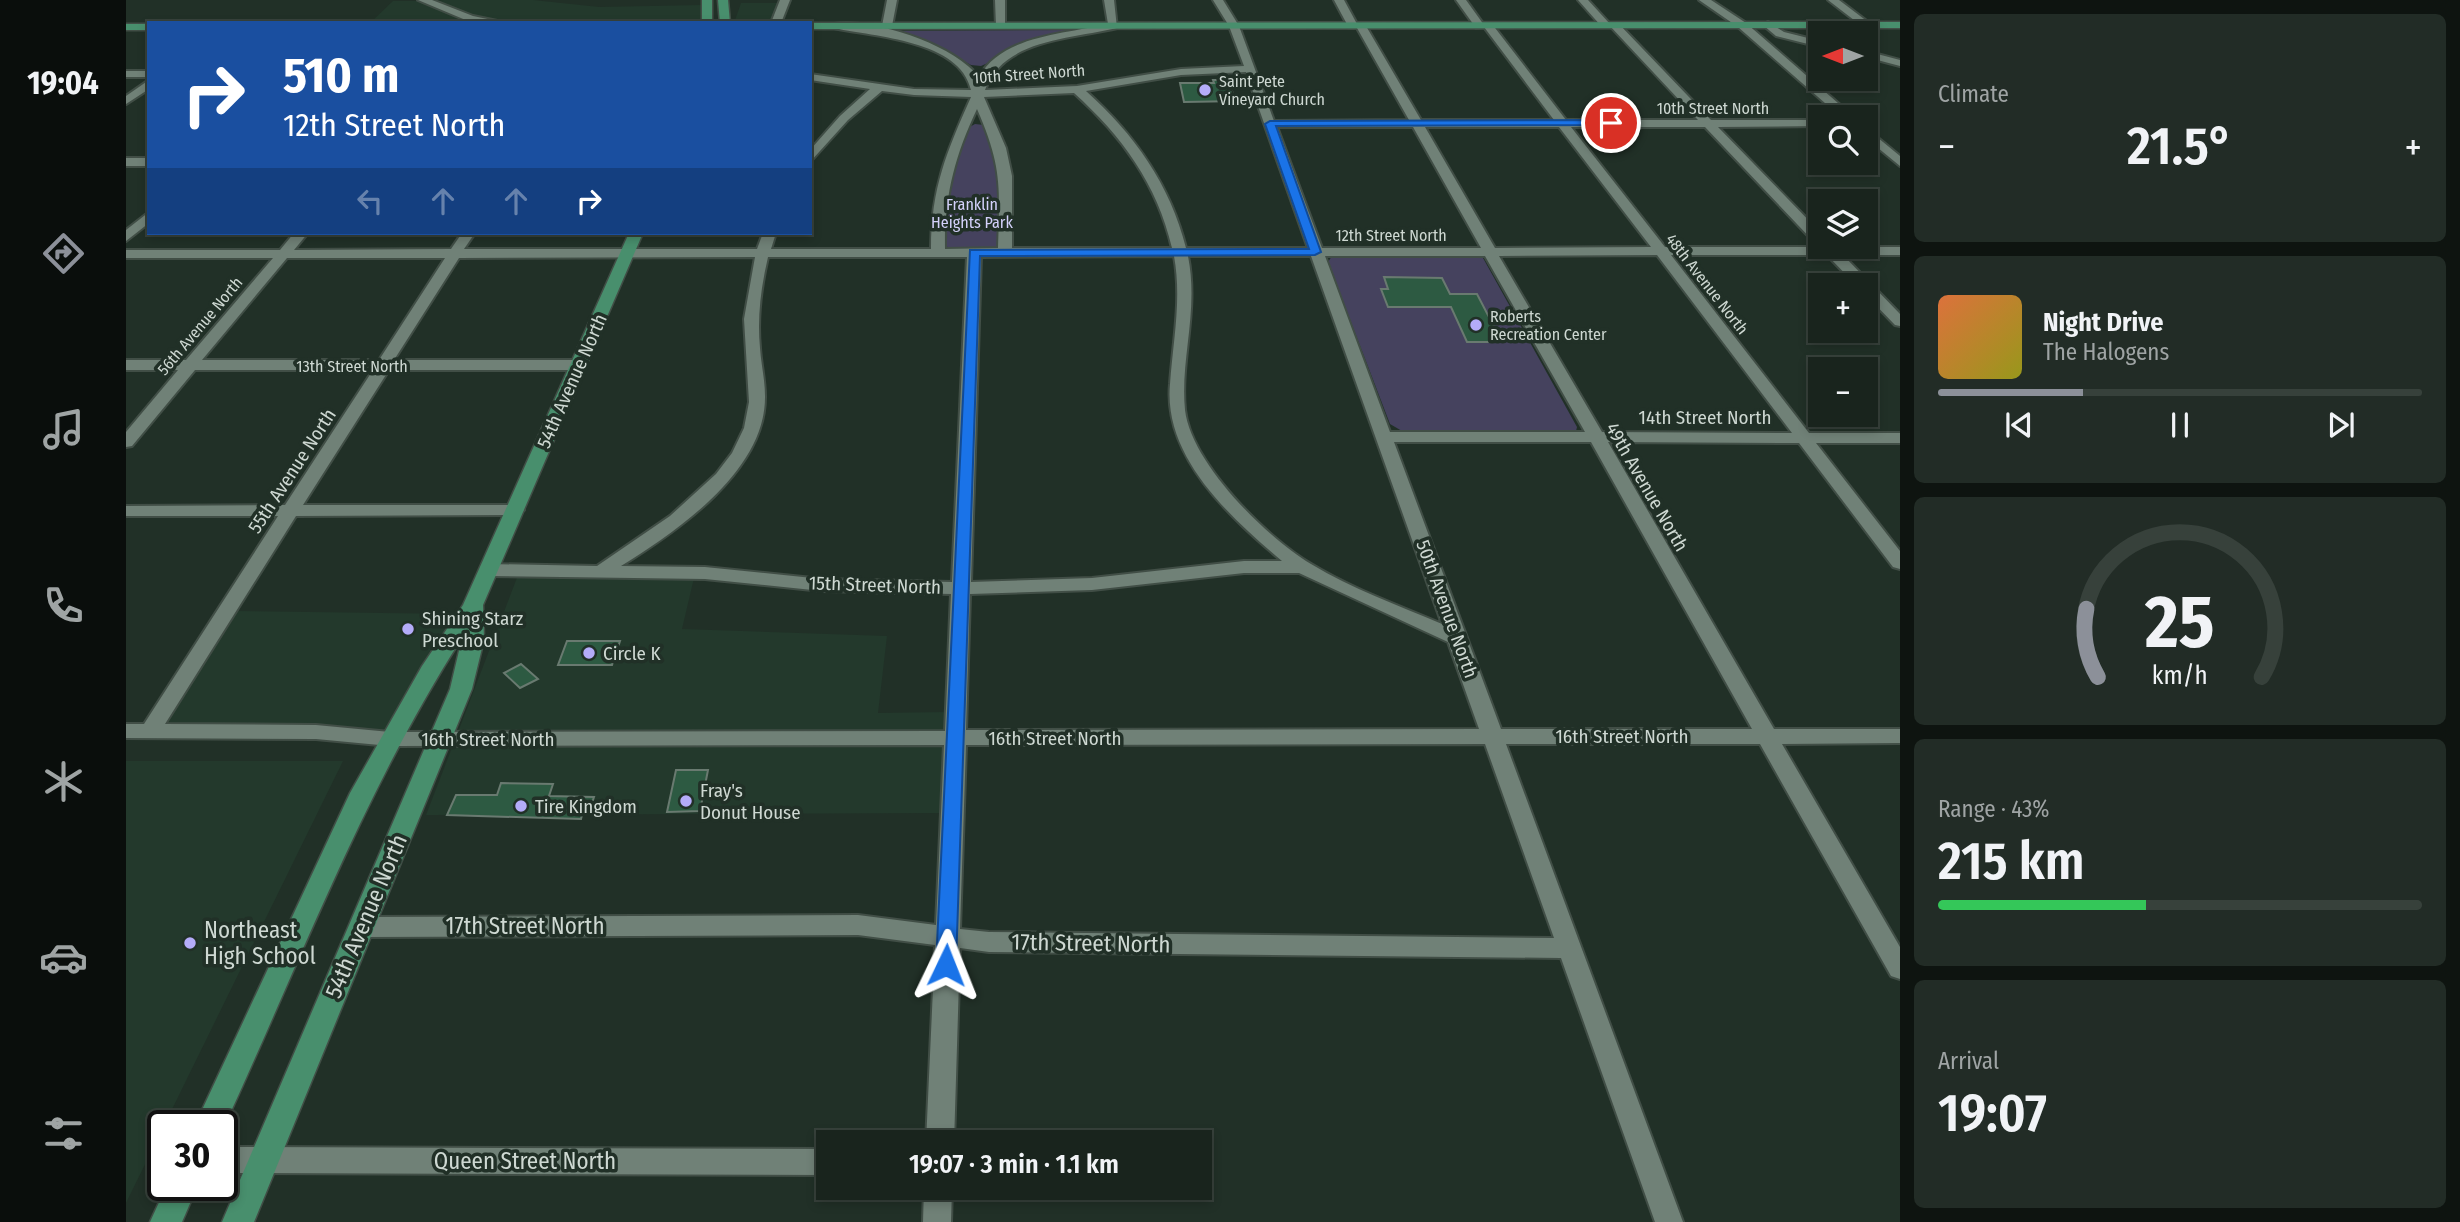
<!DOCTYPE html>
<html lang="en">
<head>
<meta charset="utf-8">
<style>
  :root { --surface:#19241d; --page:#222c26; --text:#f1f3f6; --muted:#9fa4a4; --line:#37413b; --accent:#8c9099 }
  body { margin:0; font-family:"Fira Sans Condensed",sans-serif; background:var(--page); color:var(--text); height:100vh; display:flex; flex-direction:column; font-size:26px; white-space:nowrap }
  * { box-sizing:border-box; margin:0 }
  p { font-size:23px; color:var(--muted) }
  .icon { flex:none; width:38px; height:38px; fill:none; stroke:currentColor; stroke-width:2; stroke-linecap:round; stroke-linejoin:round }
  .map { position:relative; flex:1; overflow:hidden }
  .side { display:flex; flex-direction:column; gap:14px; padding:14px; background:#0e1410; width:560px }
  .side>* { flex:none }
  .top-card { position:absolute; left:21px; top:21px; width:665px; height:214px; border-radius:0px; box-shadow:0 4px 10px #0003,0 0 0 2px var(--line); background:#1a4fa0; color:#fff; overflow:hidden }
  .needle { width:46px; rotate:270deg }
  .tools { position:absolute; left:1682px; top:21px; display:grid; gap:14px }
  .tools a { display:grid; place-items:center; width:70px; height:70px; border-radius:0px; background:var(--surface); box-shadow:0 4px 10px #0003,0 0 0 2px var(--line); font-size:35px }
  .speed { position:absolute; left:21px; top:1110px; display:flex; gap:14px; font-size:35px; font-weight:700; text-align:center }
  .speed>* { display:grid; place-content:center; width:91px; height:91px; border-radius:50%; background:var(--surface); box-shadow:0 4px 10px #0003,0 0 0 2px var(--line); line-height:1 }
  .speed .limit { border:4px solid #111; border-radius:10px; background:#fff; color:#111 }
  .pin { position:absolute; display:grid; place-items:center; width:60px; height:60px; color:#fff; margin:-30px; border:4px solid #fff; border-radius:50%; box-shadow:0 2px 7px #0007 }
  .me { position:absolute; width:77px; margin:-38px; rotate:2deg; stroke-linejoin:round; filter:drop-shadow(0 0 5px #0008) }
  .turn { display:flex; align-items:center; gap:24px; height:147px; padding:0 21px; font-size:32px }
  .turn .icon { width:91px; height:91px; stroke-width:2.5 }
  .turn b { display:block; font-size:49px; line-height:60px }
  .lanes { display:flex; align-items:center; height:66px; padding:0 21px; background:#0003; justify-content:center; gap:35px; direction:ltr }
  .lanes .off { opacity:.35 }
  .big { font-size:52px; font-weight:600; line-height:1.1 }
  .side .card { flex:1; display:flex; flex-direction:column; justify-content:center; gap:10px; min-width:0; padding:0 24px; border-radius:10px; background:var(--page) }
  .side .dial { align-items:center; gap:0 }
  .dial svg { height:182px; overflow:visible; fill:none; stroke:var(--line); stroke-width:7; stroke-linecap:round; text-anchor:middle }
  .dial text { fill:var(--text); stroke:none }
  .song { display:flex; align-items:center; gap:21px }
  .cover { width:84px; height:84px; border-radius:10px; background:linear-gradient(135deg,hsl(20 70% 55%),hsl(60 70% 35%)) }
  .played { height:7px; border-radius:4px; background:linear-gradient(90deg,var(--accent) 30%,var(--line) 30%) }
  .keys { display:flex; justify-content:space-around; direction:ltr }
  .heat { display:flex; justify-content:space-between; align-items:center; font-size:38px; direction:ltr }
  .charge { height:10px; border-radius:5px; background:linear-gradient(90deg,#34c759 43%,var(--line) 0) }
  .trip { position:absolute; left:690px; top:1130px; width:396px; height:70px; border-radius:0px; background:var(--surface); box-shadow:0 4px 10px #0003,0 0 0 2px var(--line); font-weight:600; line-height:70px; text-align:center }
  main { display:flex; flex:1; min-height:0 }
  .tab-bar { display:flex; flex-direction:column; width:126px; justify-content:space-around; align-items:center; background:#0a0e0c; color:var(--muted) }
  .tab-bar .icon { width:49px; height:49px }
  .tab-bar .active { color:var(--accent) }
  .tab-bar b { font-size:32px; color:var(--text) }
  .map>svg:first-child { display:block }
</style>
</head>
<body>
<main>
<nav class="tab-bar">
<b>19:04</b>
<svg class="icon active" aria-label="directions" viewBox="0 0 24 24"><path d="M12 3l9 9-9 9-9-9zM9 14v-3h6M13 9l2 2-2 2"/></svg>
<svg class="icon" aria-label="music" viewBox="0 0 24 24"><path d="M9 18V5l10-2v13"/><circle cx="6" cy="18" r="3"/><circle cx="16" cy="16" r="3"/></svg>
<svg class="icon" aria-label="phone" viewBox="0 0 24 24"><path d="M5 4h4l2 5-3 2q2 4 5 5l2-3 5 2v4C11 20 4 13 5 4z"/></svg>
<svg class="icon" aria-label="climate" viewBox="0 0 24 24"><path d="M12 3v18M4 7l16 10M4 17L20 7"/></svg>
<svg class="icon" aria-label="car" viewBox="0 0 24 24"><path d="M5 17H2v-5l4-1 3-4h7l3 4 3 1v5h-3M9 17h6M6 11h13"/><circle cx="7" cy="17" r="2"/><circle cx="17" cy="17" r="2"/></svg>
<svg class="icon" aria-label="filters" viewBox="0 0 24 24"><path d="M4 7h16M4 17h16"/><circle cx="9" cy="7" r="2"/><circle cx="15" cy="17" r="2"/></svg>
</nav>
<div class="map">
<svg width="1774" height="1222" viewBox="0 0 1774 1222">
  <rect width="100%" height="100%" fill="#213027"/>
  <path fill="#23392c" d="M 318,0 L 407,0 L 473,7 L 576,5 L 576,23 L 385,23 L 347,18 L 310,1 Z
    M 267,1 L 294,1 L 341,23 L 244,23 Z
    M 615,3 L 653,3 L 646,23 L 608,23 Z
    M 392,575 L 568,578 L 556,629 L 761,636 L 752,713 L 821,712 L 820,731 L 332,732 Z
    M 110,611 L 331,614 L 258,732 L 193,725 L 39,725 Z
    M 819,744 L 815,813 L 300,815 L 327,745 Z
    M 0,761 L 217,761 L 0,1203 Z"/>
  <path fill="#45425e" d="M 942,30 L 945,31 L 912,41 L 855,66 L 845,65 L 816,49 L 763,31 Z
    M 849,124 L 858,125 L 873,171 L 872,245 L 869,249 L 825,250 L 819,245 L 819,193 L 840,129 Z
    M 1206,256 L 1357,258 L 1451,427 L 1450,431 L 1287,432 L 1276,431 L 1264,424 L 1202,262 Z"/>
  <path fill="#2d5a42" stroke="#697a70" stroke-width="2" d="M 1087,80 L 1099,80 L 1112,101 L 1058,102 L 1054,83 L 1088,83 Z
    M 1258,277 L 1316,278 L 1324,294 L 1351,294 L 1376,342 L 1341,342 L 1325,307 L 1262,307 L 1255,289 L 1262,289 Z
    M 441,641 L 494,641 L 486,665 L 432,665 Z
    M 395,664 L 412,679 L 394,688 L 378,673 Z
    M 550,770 L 582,770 L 574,811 L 541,812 Z
    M 375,783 L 427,784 L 423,796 L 468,797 L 462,815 L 456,815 L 455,819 L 321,815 L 330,795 L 371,795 Z"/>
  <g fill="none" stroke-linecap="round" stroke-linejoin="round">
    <g stroke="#414e46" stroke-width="4">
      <path id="minor" d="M 292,0 L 306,0 L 347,16 L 381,23 L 342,21 Z
        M 654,0 L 664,0 L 655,23 L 645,23 Z
        M 761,0 L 771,0 L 766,26 L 761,29 L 756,26 Z
        M 869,0 L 879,0 L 879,28 L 870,26 Z
        M 978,0 L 988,0 L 991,28 C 945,39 877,39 859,90 L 951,86 L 1055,69 L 1118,66 L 1103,26 L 1087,0 L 1097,0 L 1113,26 L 1148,121 L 1283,120 L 1231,28 L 1223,28 L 1208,0 L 1218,0 L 1231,24 L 1240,26 L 1295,120 L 1428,120 L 1358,27 L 1350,28 L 1330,0 L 1340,0 L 1358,25 L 1366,24 L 1440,120 L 1572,120 L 1484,26 L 1476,27 L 1452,0 L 1462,0 L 1484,24 L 1492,23 L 1585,120 L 1694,120 L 1694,126 L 1592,127 L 1694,232 L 1694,244 L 1689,243 L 1579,127 L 1445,127 L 1539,247 L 1774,247 L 1774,255 L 1717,255 L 1774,314 L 1774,326 L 1769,325 L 1740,295 L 1740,285 L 1730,285 L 1701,255 L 1545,255 L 1683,433 L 1774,433 L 1774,443 L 1690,443 L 1774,551 L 1774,569 L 1767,567 L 1673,443 L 1482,442 L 1648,729 L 1774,729 L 1774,743 L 1656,744 L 1774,947 L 1774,979 L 1765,976 L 1634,744 L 1380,744 L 1557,1222 L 1529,1222 L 1435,958 L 863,952 L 834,948 L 828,1143 L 800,1143 L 809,945 L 732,935 L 236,937 L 227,934 L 224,927 L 227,920 L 236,917 L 732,915 L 810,925 L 818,745 L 264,746 L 190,739 L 0,738 L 0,724 L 18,724 L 152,516 L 0,516 L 0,506 L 159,505 L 247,370 L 69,370 L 6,446 L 0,447 L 0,432 L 52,370 L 0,370 L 0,360 L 60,360 L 147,258 L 0,258 L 0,250 L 154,250 L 168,233 L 182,233 L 168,250 L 325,249 L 336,233 L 349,233 L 338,249 L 631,249 L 637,233 L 650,233 L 645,249 L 805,249 C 805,188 821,151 845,97 L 788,95 L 756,91 L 722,120 L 684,162 L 684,150 L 714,116 L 744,89 L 684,80 L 684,74 L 788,89 L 845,90 C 834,40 749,37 708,28 L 708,24 C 751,19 826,44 853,77 C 876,35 940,34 982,24 ZM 1120,72 L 1182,248 L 1060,248 C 1044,184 1008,134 960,91 L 1055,75 ZM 948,93 C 996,136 1031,184 1046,248 L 886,248 L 886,176 L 880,148 L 858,97 ZM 851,109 C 876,166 874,187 872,248 L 819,249 C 818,197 829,155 851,109 ZM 1151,127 L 1287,127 L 1355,248 L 1196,248 ZM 1299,127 L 1433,127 L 1525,247 L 1369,248 ZM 1531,255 L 1666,433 L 1476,432 L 1373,256 ZM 1048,256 C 1056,299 1047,341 1044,384 C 1037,457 1105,518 1156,561 L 1118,561 L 966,578 L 845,582 L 855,257 ZM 1062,256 L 1185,256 L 1316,624 C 1272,605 1226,589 1185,564 C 1141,538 1065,463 1059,410 C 1054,359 1073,312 1062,256 ZM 1199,256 L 1359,256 L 1459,432 L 1264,432 ZM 629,257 L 618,319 L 623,402 L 618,428 L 606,453 L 590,474 L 544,516 L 471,566 L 363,564 L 354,570 L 363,576 L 579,579 L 696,591 L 825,594 L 819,731 L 264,732 L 190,725 L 39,724 L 170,516 L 389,515 L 398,510 L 389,505 L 177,505 L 263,370 L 452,370 L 460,365 L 452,360 L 268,360 L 333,258 ZM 642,257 L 841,257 L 826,582 L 696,579 L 579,567 L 495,566 C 551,531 640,471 639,396 C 639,380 635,364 634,348 C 631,317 635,287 642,257 ZM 161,258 L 319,258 L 253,360 L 76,360 ZM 1268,442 L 1465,442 L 1626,729 L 1375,729 ZM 1118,573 L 1173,573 L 1322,642 L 1353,729 L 840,730 L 844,594 L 966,590 ZM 1359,744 L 1428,938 L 863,932 L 834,929 L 840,745 Z
        M 1573,0 L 1585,0 L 1620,23 L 1728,117 L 1715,117 L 1612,27 Z
        M 1702,0 L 1713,0 L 1746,25 L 1737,27 Z
        M 1642,22 L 1658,32 L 1694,41 L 1694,47 L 1650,36 L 1637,25 Z
        M 1740,51 L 1774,60 L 1774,66 L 1740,57 Z
        M 0,71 L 23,71 L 23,77 L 0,77 Z
        M 23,80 L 23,89 L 0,104 L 0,96 Z
        M 1740,128 L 1774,156 L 1774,166 L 1740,138 Z
        M 0,158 L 23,158 L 23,166 L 0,166 Z
        M 23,212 L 23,223 L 0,241 L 0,230 Z
        M 96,1147 L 702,1149 L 702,1175 L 96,1173 Z
        M 798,1188 L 826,1188 L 825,1222 L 797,1222 Z"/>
    </g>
    <g stroke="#414e46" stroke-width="3">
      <path id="major" d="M 576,0 L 586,0 L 586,23 L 576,23 Z
        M 592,0 L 602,0 L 604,23 L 594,23 Z
        M 1774,22 L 1774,28 L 684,29 L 684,23 Z
        M 0,24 L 23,24 L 23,30 L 0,30 Z
        M 503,233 L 517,233 L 357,605 L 358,640 L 346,689 L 128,1222 L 96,1222 L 324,689 L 336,638 C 237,792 173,965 96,1131 L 96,1125 L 69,1125 L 224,793 L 296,666 L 337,605 Z
        M 41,1185 L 72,1185 L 56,1222 L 24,1222 Z"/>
    </g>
    <use href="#minor" fill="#708177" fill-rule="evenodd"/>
    <use href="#major" fill="#488f6d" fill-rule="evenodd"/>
  </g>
  <path fill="#1a73e8" stroke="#114b97" stroke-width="2" d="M 1485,120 L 1488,125 L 1150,126 L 1195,252 L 1189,255 L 854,256 L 830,965 L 827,970 L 813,970 L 810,965 L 844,250 L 1183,249 L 1139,124 L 1144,121 Z"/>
  <g fill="#b4acf9" stroke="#213027" stroke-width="2.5">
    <circle cx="1079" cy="90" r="7"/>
    <circle cx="1350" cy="325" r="7"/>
    <circle cx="282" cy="629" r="7"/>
    <circle cx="463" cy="653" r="7"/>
    <circle cx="560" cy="801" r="7"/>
    <circle cx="395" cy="806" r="7"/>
    <circle cx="64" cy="943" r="7"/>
  </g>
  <g text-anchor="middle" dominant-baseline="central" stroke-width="7" stroke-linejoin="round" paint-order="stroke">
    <g font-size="16" fill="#ced8d2" stroke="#213027">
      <text transform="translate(903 74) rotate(-4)">10th Street North</text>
      <text x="1587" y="108">10th Street North</text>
      <text x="1265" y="235">12th Street North</text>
      <text transform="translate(1581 284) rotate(52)">48th Avenue North</text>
      <text transform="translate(74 326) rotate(-50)">56th Avenue North</text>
      <text x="226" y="366">13th Street North</text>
    </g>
    <g font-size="16" fill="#ced8d2" stroke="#213027" text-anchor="start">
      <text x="1093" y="81">Saint Pete<tspan x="1093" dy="18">Vineyard Church</tspan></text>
      <text x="1364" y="316">Roberts<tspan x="1364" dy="18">Recreation Center</tspan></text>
    </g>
    <g font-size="16" fill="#d4d1fb" stroke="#213027">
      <text x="846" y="204">Franklin<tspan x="846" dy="18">Heights Park</tspan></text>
    </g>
    <g font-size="19" fill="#ced8d2" stroke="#213027">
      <text transform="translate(446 381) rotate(-66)">54th Avenue North</text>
      <text x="1579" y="417">14th Street North</text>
      <text transform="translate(166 471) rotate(-57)">55th Avenue North</text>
      <text transform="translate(1521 487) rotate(60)">49th Avenue North</text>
      <text transform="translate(749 585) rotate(2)">15th Street North</text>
      <text transform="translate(1321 609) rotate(70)">50th Avenue North</text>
      <text x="1496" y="736">16th Street North</text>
      <text x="929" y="738">16th Street North</text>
      <text x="362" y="739">16th Street North</text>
    </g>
    <g font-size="19" fill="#ced8d2" stroke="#213027" text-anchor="start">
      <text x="296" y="618">Shining Starz<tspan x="296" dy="22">Preschool</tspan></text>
      <text x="477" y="653">Circle K</text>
      <text x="574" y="790">Fray's<tspan x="574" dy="22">Donut House</tspan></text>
      <text x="409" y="806">Tire Kingdom</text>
    </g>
    <g font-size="23" fill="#ced8d2" stroke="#213027">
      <text transform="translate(240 916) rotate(-67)">54th Avenue North</text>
      <text x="399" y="926">17th Street North</text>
      <text transform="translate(965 943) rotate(1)">17th Street North</text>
      <text x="399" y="1161">Queen Street North</text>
    </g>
    <g font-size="23" fill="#ced8d2" stroke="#213027" text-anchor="start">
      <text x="78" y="930">Northeast<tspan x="78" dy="26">High School</tspan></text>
    </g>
  </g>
</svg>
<div class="tools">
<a><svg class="needle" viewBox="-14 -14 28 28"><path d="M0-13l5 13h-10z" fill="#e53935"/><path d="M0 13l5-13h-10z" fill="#9fa4a4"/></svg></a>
<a><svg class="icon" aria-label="search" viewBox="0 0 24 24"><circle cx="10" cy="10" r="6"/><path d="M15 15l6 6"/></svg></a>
<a><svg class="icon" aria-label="layers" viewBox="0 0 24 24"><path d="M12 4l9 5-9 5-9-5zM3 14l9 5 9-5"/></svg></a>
<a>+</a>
<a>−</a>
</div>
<div class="speed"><div class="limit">30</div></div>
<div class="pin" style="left:1485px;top:123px;background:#d93025"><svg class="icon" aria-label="arrive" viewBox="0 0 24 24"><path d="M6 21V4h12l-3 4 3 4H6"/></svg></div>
<svg class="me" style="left:820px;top:965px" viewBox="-20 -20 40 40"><path d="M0-17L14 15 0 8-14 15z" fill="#1a73e8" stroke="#fff" stroke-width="4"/></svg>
<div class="trip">19:07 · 3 min · 1.1 km</div>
<div class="top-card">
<div class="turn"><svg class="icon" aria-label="right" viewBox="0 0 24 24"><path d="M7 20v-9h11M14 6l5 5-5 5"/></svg><div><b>510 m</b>12th Street North</div></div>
<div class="lanes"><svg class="icon off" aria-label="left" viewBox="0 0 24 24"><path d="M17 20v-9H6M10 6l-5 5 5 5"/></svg><svg class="icon off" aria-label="ahead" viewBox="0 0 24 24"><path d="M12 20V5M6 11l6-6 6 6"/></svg><svg class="icon off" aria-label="ahead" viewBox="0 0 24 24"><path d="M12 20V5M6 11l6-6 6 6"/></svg><svg class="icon" aria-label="right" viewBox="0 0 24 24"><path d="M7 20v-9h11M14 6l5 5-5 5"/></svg></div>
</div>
</div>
<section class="side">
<div class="card"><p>Climate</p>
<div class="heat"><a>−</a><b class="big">21.5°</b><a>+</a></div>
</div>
<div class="card">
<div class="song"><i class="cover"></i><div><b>Night Drive</b><p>The Halogens</p></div></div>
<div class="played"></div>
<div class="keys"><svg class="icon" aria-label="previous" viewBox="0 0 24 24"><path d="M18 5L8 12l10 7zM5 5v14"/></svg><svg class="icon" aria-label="pause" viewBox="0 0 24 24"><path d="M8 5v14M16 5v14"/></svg><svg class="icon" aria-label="next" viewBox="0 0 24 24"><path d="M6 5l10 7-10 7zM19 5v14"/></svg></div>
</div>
<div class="card dial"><svg viewBox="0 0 100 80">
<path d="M14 69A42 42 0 1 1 86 69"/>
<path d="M14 69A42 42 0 0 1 9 39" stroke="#8c9099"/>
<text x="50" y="56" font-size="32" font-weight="700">25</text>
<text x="50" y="72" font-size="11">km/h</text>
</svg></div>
<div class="card"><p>Range · 43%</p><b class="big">215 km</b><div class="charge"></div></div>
<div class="card"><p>Arrival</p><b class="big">19:07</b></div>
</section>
</main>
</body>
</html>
